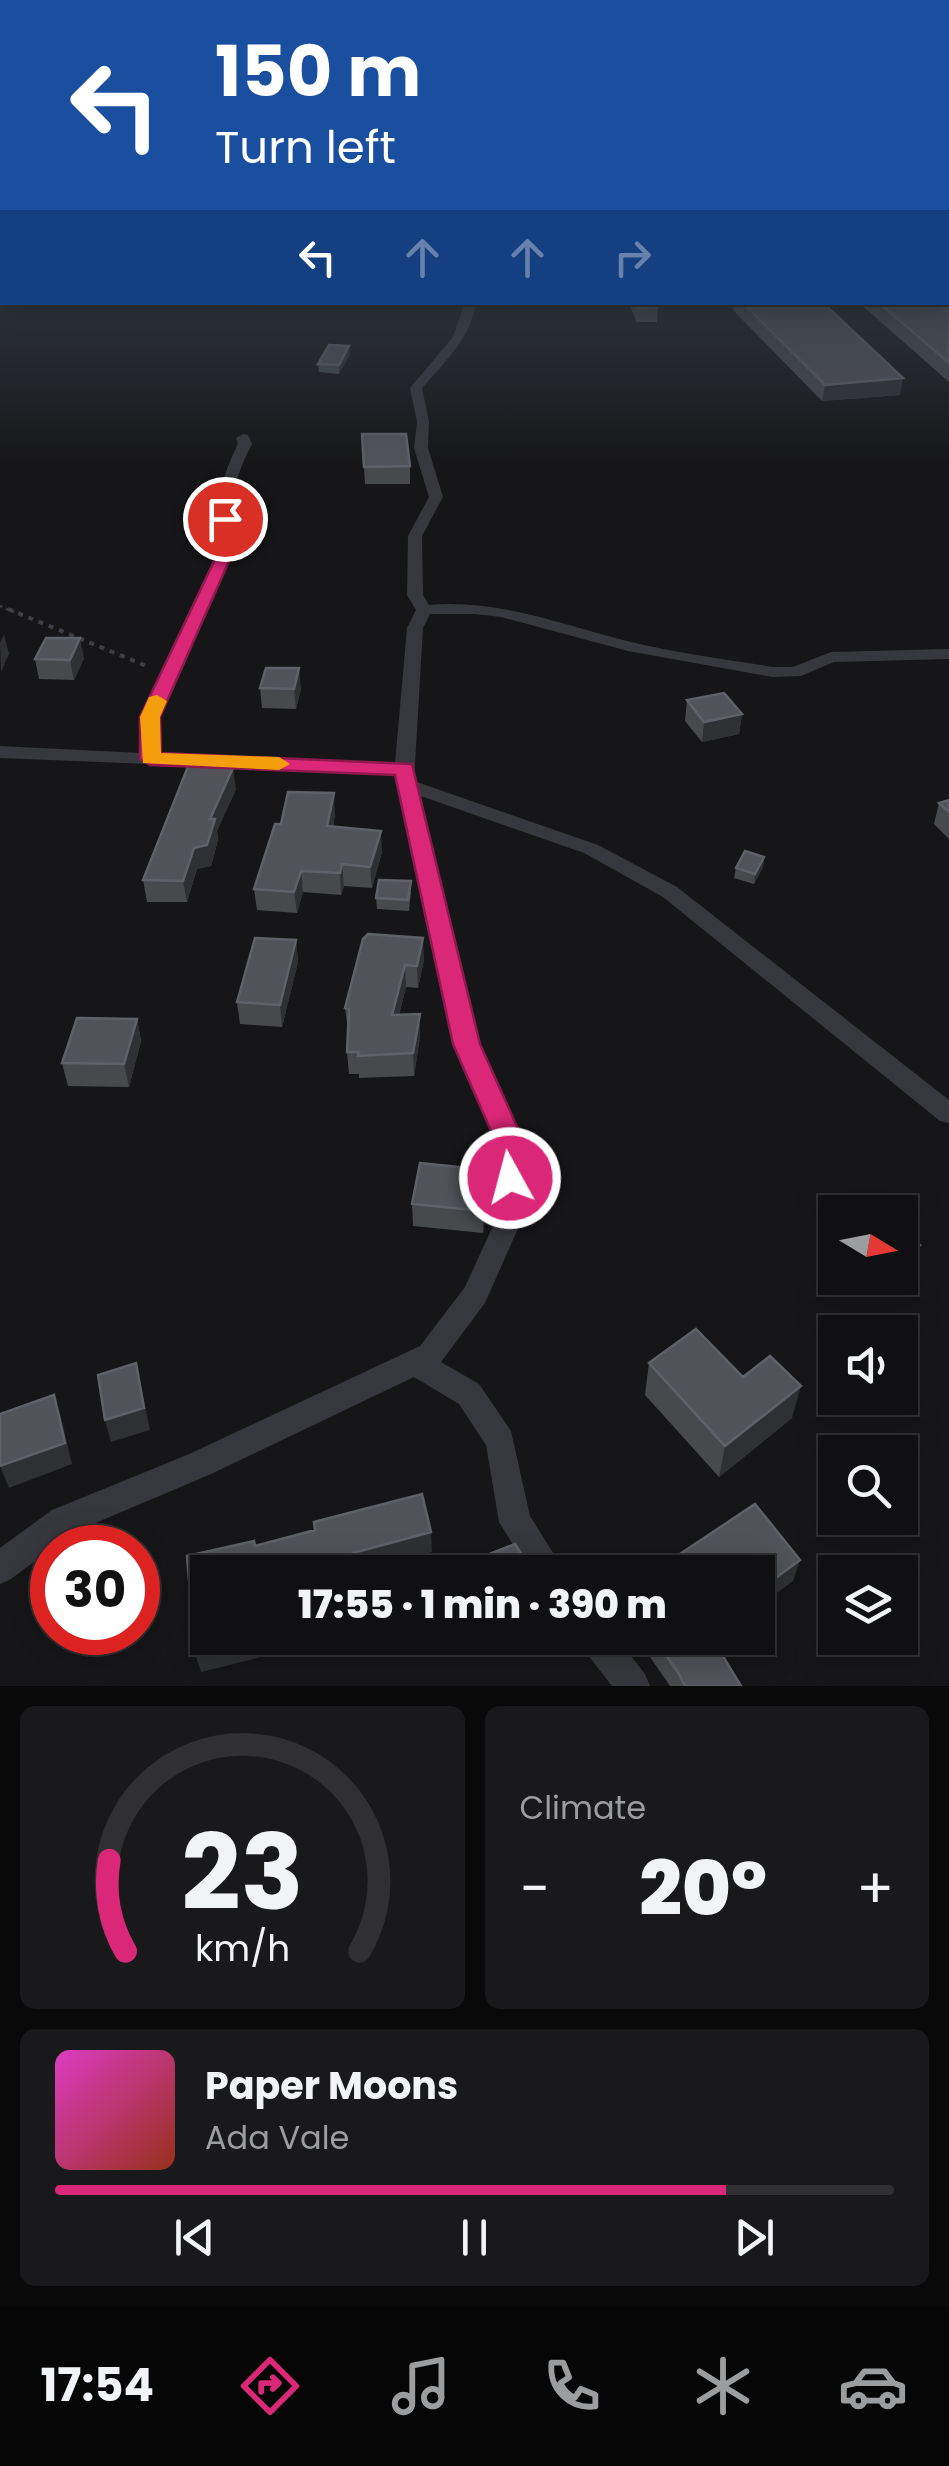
<!DOCTYPE html>
<html lang="en">
<head>
<meta charset="utf-8">
<style>
  :root { --surface:#101012; --page:#19191b; --text:#f1f3f6; --muted:#9c9d9f; --line:#303032; --accent:#db2777 }
  body { margin:0; font-family:Poppins,sans-serif; background:var(--page); color:var(--text); height:100vh; display:flex; flex-direction:column; font-size:38px; white-space:nowrap }
  * { box-sizing:border-box; margin:0 }
  p { font-size:32px; color:var(--muted) }
  .icon { flex:none; width:55px; height:55px; fill:none; stroke:currentColor; stroke-width:2; stroke-linecap:round; stroke-linejoin:round }
  .map { position:relative; height:1686px; overflow:hidden }
  .panel { display:flex; flex-direction:column; gap:20px; padding:20px; background:#09090a; flex:1 }
  .panel>* { flex:none }
  .top-card { position:absolute; left:0px; top:0px; width:950px; height:305px; box-shadow:0 5px 25px #0003,0 0 0 2px var(--line); background:#1a4fa0; color:#fff; overflow:hidden }
  .needle { width:65px; rotate:100deg }
  .tools { position:absolute; left:818px; top:1195px; display:grid; gap:20px }
  .tools a { display:grid; place-items:center; width:100px; height:100px; border-radius:0px; background:var(--surface); box-shadow:0 5px 25px #0003,0 0 0 2px var(--line); font-size:50px }
  .speed { position:absolute; left:30px; top:1525px; display:flex; gap:20px; font-size:50px; font-weight:700; text-align:center }
  .speed>* { display:grid; place-content:center; width:130px; height:130px; border-radius:50%; background:var(--surface); box-shadow:0 5px 25px #0003,0 0 0 2px var(--line); line-height:1 }
  .speed .limit { border:15px solid #d22; background:#fff; color:#111 }
  .pin { position:absolute; display:grid; place-items:center; width:85px; height:85px; color:#fff; margin:-42px; border:5px solid #fff; border-radius:50%; box-shadow:0 2px 10px #0007 }
  .me { position:absolute; width:110px; margin:-55px; rotate:353deg; stroke-linejoin:round; filter:drop-shadow(0 0 8px #0008) }
  .turn { display:flex; align-items:center; gap:35px; height:210px; padding:0 50px; font-size:45px }
  .turn .icon { width:130px; height:130px; stroke-width:2.5 }
  .turn b { display:block; font-size:70px; line-height:85px }
  .lanes { display:flex; align-items:center; height:95px; padding:0 50px; background:#0003; justify-content:center; gap:50px; direction:ltr }
  .lanes .off { opacity:.35 }
  .big { font-size:75px; font-weight:800; line-height:1.1 }
  .panel .card { flex:1; display:flex; flex-direction:column; justify-content:center; gap:15px; min-width:0; padding:0 35px; border-radius:15px; background:var(--page) }
  .panel .dial { align-items:center; gap:0 }
  .dial svg { height:260px; overflow:visible; fill:none; stroke:var(--line); stroke-width:7; stroke-linecap:round; text-anchor:middle }
  .dial text { fill:var(--text); stroke:none }
  .song { display:flex; align-items:center; gap:30px }
  .cover { width:120px; height:120px; border-radius:15px; background:linear-gradient(135deg,hsl(310 70% 55%),hsl(10 70% 35%)) }
  .played { height:10px; border-radius:5px; background:linear-gradient(90deg,var(--accent) 80%,var(--line) 80%) }
  .keys { display:flex; justify-content:space-around; direction:ltr }
  .heat { display:flex; justify-content:space-between; align-items:center; font-size:55px; direction:ltr }
  .panel .tiles { flex:1; display:grid; gap:20px; grid-template-columns:1fr 1fr }
  .card:last-child { grid-column:span 2 }
  .trip { position:absolute; left:190px; top:1555px; width:585px; height:100px; border-radius:0px; background:var(--surface); box-shadow:0 5px 25px #0003,0 0 0 2px var(--line); font-weight:800; line-height:100px; text-align:center }
  .dock { display:flex; height:160px; justify-content:space-around; align-items:center; background:#060607; color:var(--muted) }
  .dock .icon { width:70px; height:70px }
  .dock .current { color:var(--accent) }
  .dock b { font-size:45px; color:var(--text) }
  .map>svg:first-child { display:block }
</style>
</head>
<body>
<div class="map">
<svg width="949" height="1686" viewBox="0 0 949 1686">
  <rect width="100%" height="100%" fill="#161618"/>
  <g fill="none" stroke-linecap="round" stroke-linejoin="round">
    <path stroke="#3d3f44" stroke-width="2.5" stroke-dasharray="2.5 4" stroke-linecap="butt" d="M 0,606 L 14,612"/>
    <path stroke="#3d3f44" stroke-width="4" stroke-dasharray="5 6" stroke-linecap="butt" d="M 8,609 L 149,667"/>
    <path fill="#37383d" fill-rule="evenodd" d="M 948,270 L 949,270 L 949,277 L 948,277 Z
      M 465,302 L 476,302 C 471,338 445,362 422,388 L 429,422 L 428,448 L 443,497 L 422,536 L 423,595 L 429,605 C 498,599 561,624 627,641 C 675,653 724,659 773,667 L 793,667 L 831,652 L 949,649 L 949,659 L 834,662 L 801,676 L 773,677 L 628,651 L 501,617 L 475,614 L 430,614 L 423,628 L 414,781 L 598,845 L 677,887 L 949,1100 L 949,1123 L 940,1121 L 663,897 L 584,853 L 418,795 L 444,891 L 478,1044 L 521,1140 L 524,1215 L 485,1303 L 441,1362 L 479,1384 L 511,1431 L 530,1516 L 565,1572 L 530,1572 L 499,1522 L 486,1445 L 459,1404 L 414,1377 L 209,1475 L 74,1532 L 11,1579 L 0,1584 L 0,1548 L 52,1510 L 187,1455 L 420,1346 L 465,1287 L 498,1215 L 497,1140 L 454,1044 L 424,891 L 395,774 L 0,758 L 0,746 L 141,753 L 141,717 L 225,534 C 211,506 225,470 238,444 L 236,438 L 243,434 L 248,435 L 252,444 C 238,470 225,506 239,534 L 159,717 L 159,754 L 395,763 L 407,628 L 416,610 L 407,595 L 408,536 L 429,497 L 414,448 L 417,422 L 410,388 L 453,337 Z
      M 579,1638 L 617,1638 L 645,1674 L 650,1686 L 612,1686 L 584,1650 Z"/>
  </g>
  <path fill="#47494d" d="M 949,293 L 949,382 L 858,302 L 948,302 Z
    M 629,302 L 656,302 L 658,306 L 657,322 L 636,322 Z
    M 734,302 L 822,302 L 900,395 L 822,401 L 733,310 Z
    M 350,354 L 339,374 L 319,372 L 318,364 Z
    M 362,434 L 410,466 L 410,484 L 365,484 Z
    M 84,658 L 74,680 L 39,679 L 35,659 Z
    M 260,688 L 301,688 L 296,709 L 262,708 Z
    M 687,700 L 742,714 L 739,734 L 702,742 L 685,721 Z
    M 236,789 L 217,831 L 218,840 L 211,866 L 197,869 L 187,902 L 147,902 L 143,880 Z
    M 949,800 L 949,839 L 934,824 L 939,803 Z
    M 335,814 L 333,827 L 382,852 L 372,888 L 344,886 L 341,895 L 303,892 L 297,913 L 257,910 L 254,889 L 281,824 Z
    M 764,857 L 763,867 L 754,884 L 734,878 L 736,868 Z
    M 411,892 L 409,911 L 377,909 L 376,898 Z
    M 363,939 L 424,960 L 418,988 L 406,987 L 399,1015 L 420,1014 L 420,1036 L 414,1076 L 359,1078 L 359,1074 L 349,1074 L 347,1052 L 348,1030 L 345,1008 Z
    M 296,940 L 298,962 L 282,1027 L 240,1024 L 237,1002 Z
    M 137,1019 L 141,1041 L 129,1087 L 68,1086 L 62,1063 Z
    M 489,1170 L 489,1192 L 483,1233 L 413,1226 L 412,1204 Z
    M 835,1235 L 835,1273 L 824,1260 L 830,1238 Z
    M 839,1278 L 893,1278 L 855,1297 Z
    M 649,1363 L 743,1377 L 792,1418 L 719,1477 L 645,1395 Z
    M 637,1638 L 712,1638 L 741,1686 L 670,1686 Z"/>
  <path fill="#2f3033" d="M 349,346 L 350,354 L 339,374 L 339,365 Z
    M 903,378 L 900,395 L 822,401 L 825,385 Z
    M 4,634 L 9,654 L 1,672 L 0,643 Z
    M 80,638 L 84,658 L 74,680 L 70,660 Z
    M 299,668 L 301,688 L 296,709 L 294,689 Z
    M 742,714 L 739,734 L 702,742 L 704,722 Z
    M 233,768 L 236,789 L 217,831 L 218,840 L 211,866 L 197,869 L 187,902 L 183,881 L 194,848 L 210,819 Z
    M 334,793 L 335,814 L 329,847 L 327,826 Z
    M 381,831 L 382,852 L 372,888 L 370,867 Z
    M 764,857 L 763,867 L 754,884 L 755,874 Z
    M 342,864 L 344,886 L 341,895 L 340,873 Z
    M 301,871 L 303,892 L 297,913 L 294,892 Z
    M 423,938 L 424,960 L 418,988 L 417,966 Z
    M 296,940 L 298,962 L 282,1027 L 280,1005 Z
    M 405,965 L 406,987 L 393,1037 L 392,1015 Z
    M 420,1014 L 420,1036 L 414,1076 L 413,1053 Z
    M 137,1019 L 141,1041 L 129,1087 L 124,1064 Z
    M 489,1170 L 489,1192 L 483,1233 L 483,1211 Z
    M 920,1245 L 913,1267 L 900,1274 L 900,1255 Z
    M 861,1278 L 893,1278 L 855,1297 Z
    M 136,1363 L 150,1430 L 111,1442 L 105,1420 Z
    M 801,1386 L 792,1418 L 719,1477 L 725,1446 Z
    M 54,1395 L 61,1417 L 72,1464 L 9,1488 L 0,1466 Z
    M 431,1532 L 432,1552 L 355,1572 L 353,1553 Z
    M 525,1560 L 524,1570 L 518,1572 L 491,1572 Z
    M 800,1560 L 793,1581 L 758,1607 L 758,1591 Z
    M 260,1638 L 335,1638 L 282,1656 L 281,1652 L 201,1672 L 195,1653 Z"/>
  <path fill="#525359" stroke="#5f6168" stroke-width="2.5" d="M 948,292 L 949,293 L 949,363 L 878,302 L 948,302 Z
    M 635,302 L 656,302 L 658,306 L 637,307 Z
    M 742,302 L 822,302 L 903,378 L 825,385 Z
    M 329,345 L 349,346 L 339,365 L 318,364 Z
    M 362,434 L 406,434 L 410,466 L 364,467 Z
    M 46,638 L 80,638 L 70,660 L 35,659 Z
    M 266,668 L 299,668 L 294,689 L 260,688 Z
    M 724,693 L 742,714 L 704,722 L 687,700 Z
    M 189,764 L 233,768 L 210,819 L 215,819 L 207,845 L 194,848 L 183,881 L 143,880 Z
    M 288,792 L 334,793 L 327,826 L 381,831 L 370,867 L 342,864 L 340,873 L 301,871 L 294,892 L 254,889 L 275,824 L 281,824 Z
    M 949,800 L 949,812 L 939,803 Z
    M 745,851 L 764,857 L 755,874 L 736,868 Z
    M 379,880 L 411,881 L 408,900 L 376,898 Z
    M 368,934 L 423,938 L 417,966 L 405,965 L 392,1015 L 420,1014 L 413,1053 L 358,1056 L 359,1052 L 347,1052 L 349,1009 L 345,1008 L 363,939 Z
    M 255,938 L 296,940 L 280,1005 L 237,1002 Z
    M 77,1018 L 137,1019 L 124,1064 L 62,1063 Z
    M 420,1163 L 489,1170 L 483,1211 L 412,1204 Z
    M 900,1223 L 920,1245 L 900,1255 Z
    M 696,1329 L 743,1377 L 770,1356 L 801,1386 L 725,1446 L 649,1363 Z
    M 136,1363 L 144,1408 L 105,1420 L 98,1375 Z
    M 54,1395 L 65,1443 L 0,1466 L 0,1414 Z
    M 422,1494 L 431,1532 L 353,1553 L 358,1572 L 208,1572 L 208,1638 L 260,1638 L 195,1653 L 187,1556 L 254,1541 L 255,1546 L 315,1530 L 314,1522 Z
    M 755,1504 L 800,1560 L 758,1591 L 758,1572 L 653,1572 Z
    M 515,1544 L 525,1560 L 491,1572 L 461,1572 L 459,1566 Z
    M 654,1638 L 712,1638 L 741,1686 L 685,1686 L 679,1674 Z"/>
  <linearGradient id="sky" x2="0" y2="1"><stop stop-color="#0c0c0d"/><stop offset="0.5" stop-color="#363c48"/><stop offset="1" stop-color="#363c48" stop-opacity="0"/></linearGradient>
  <rect width="949" height="469" fill="url(#sky)"/>
  <path fill="#db2777" stroke="#8e194d" stroke-width="2.5" d="M 225,514 L 231,515 L 241,534 L 160,717 L 161,753 L 412,764 L 480,1044 L 523,1140 L 525,1178 L 521,1186 L 510,1190 L 500,1186 L 496,1178 L 495,1140 L 453,1044 L 395,775 L 150,765 L 140,759 L 140,717 L 218,553 L 224,534 L 217,519 Z"/>
  <path fill="#f59e0b" d="M 157,695 L 167,701 L 160,717 L 161,753 L 279,757 L 290,764 L 279,770 L 143,763 L 140,717 L 149,697 Z"/>
</svg>
<div class="tools">
<a><svg class="needle" viewBox="-14 -14 28 28"><path d="M0-13l5 13h-10z" fill="#e53935"/><path d="M0 13l5-13h-10z" fill="#9c9d9f"/></svg></a>
<a><svg class="icon" aria-label="sound" viewBox="0 0 24 24"><path d="M4 9h4l5-4v14l-5-4H4zM17 9q2 3 0 6"/></svg></a>
<a><svg class="icon" aria-label="search" viewBox="0 0 24 24"><circle cx="10" cy="10" r="6"/><path d="M15 15l6 6"/></svg></a>
<a><svg class="icon" aria-label="layers" viewBox="0 0 24 24"><path d="M12 4l9 5-9 5-9-5zM3 14l9 5 9-5"/></svg></a>
</div>
<div class="speed"><div class="limit">30</div></div>
<div class="pin" style="left:225px;top:519px;background:#d93025"><svg class="icon" aria-label="arrive" viewBox="0 0 24 24"><path d="M6 21V4h12l-3 4 3 4H6"/></svg></div>
<svg class="me" style="left:510px;top:1178px" viewBox="-20 -20 40 40"><circle r="17" fill="#db2777" stroke="#fff" stroke-width="3"/><path d="M0-11L8 9 0 5-8 9z" fill="#fff"/></svg>
<div class="trip">17:55 · 1 min · 390 m</div>
<div class="top-card">
<div class="turn"><svg class="icon" aria-label="left" viewBox="0 0 24 24"><path d="M17 20v-9H6M10 6l-5 5 5 5"/></svg><div><b>150 m</b>Turn left</div></div>
<div class="lanes"><svg class="icon" aria-label="left" viewBox="0 0 24 24"><path d="M17 20v-9H6M10 6l-5 5 5 5"/></svg><svg class="icon off" aria-label="ahead" viewBox="0 0 24 24"><path d="M12 20V5M6 11l6-6 6 6"/></svg><svg class="icon off" aria-label="ahead" viewBox="0 0 24 24"><path d="M12 20V5M6 11l6-6 6 6"/></svg><svg class="icon off" aria-label="right" viewBox="0 0 24 24"><path d="M7 20v-9h11M14 6l5 5-5 5"/></svg></div>
</div>
</div>
<section class="panel">
<div class="tiles">
<div class="card dial"><svg viewBox="0 0 100 80">
<path d="M14 69A42 42 0 1 1 86 69"/>
<path d="M14 69A42 42 0 0 1 9 41" stroke="#db2777"/>
<text x="50" y="56" font-size="32" font-weight="700">23</text>
<text x="50" y="72" font-size="11">km/h</text>
</svg></div>
<div class="card"><p>Climate</p>
<div class="heat"><a>−</a><b class="big">20°</b><a>+</a></div>
</div>
<div class="card">
<div class="song"><i class="cover"></i><div><b>Paper Moons</b><p>Ada Vale</p></div></div>
<div class="played"></div>
<div class="keys"><svg class="icon" aria-label="previous" viewBox="0 0 24 24"><path d="M18 5L8 12l10 7zM5 5v14"/></svg><svg class="icon" aria-label="pause" viewBox="0 0 24 24"><path d="M8 5v14M16 5v14"/></svg><svg class="icon" aria-label="next" viewBox="0 0 24 24"><path d="M6 5l10 7-10 7zM19 5v14"/></svg></div>
</div>
</div>
</section>
<nav class="dock">
<b>17:54</b>
<svg class="icon current" aria-label="directions" viewBox="0 0 24 24"><path d="M12 3l9 9-9 9-9-9zM9 14v-3h6M13 9l2 2-2 2"/></svg>
<svg class="icon" aria-label="music" viewBox="0 0 24 24"><path d="M9 18V5l10-2v13"/><circle cx="6" cy="18" r="3"/><circle cx="16" cy="16" r="3"/></svg>
<svg class="icon" aria-label="phone" viewBox="0 0 24 24"><path d="M5 4h4l2 5-3 2q2 4 5 5l2-3 5 2v4C11 20 4 13 5 4z"/></svg>
<svg class="icon" aria-label="climate" viewBox="0 0 24 24"><path d="M12 3v18M4 7l16 10M4 17L20 7"/></svg>
<svg class="icon" aria-label="car" viewBox="0 0 24 24"><path d="M5 17H2v-5l4-1 3-4h7l3 4 3 1v5h-3M9 17h6M6 11h13"/><circle cx="7" cy="17" r="2"/><circle cx="17" cy="17" r="2"/></svg>
</nav>
</body>
</html>
